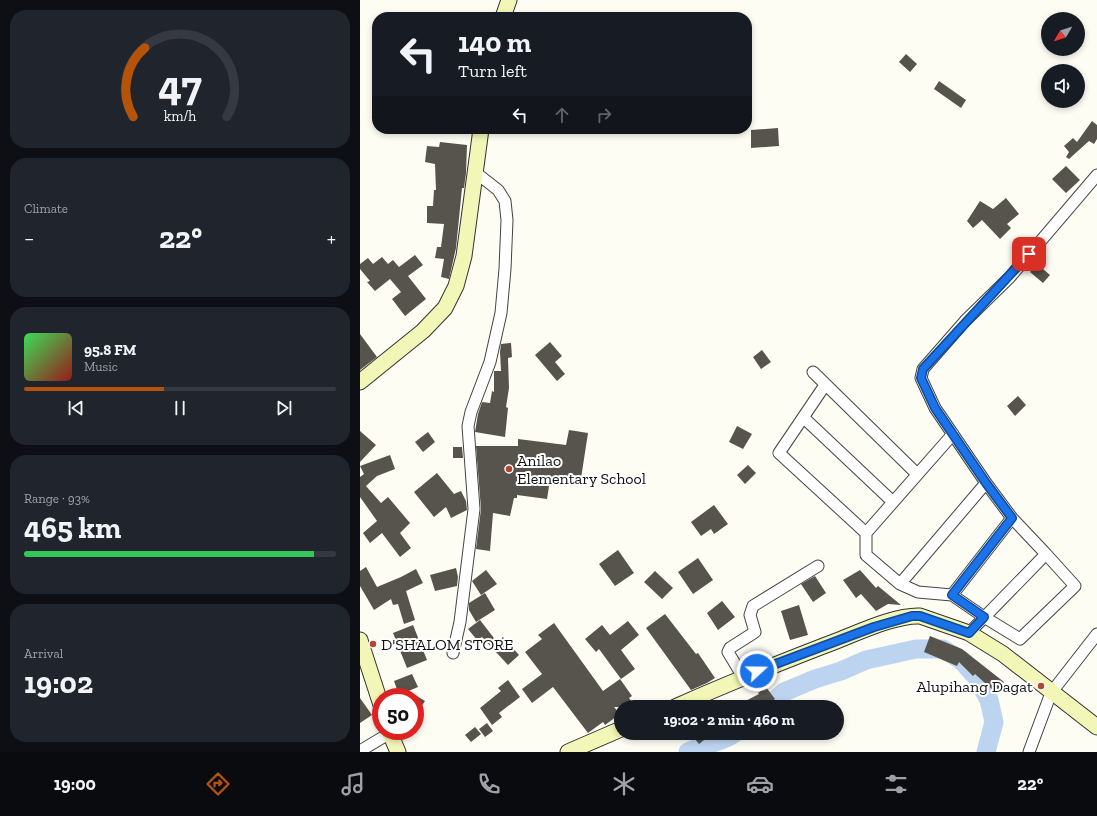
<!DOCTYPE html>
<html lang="en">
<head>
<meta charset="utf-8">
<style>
  :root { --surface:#171b24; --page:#20242c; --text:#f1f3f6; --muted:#9ea1a6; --line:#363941; --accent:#b45309 }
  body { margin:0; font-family:"Zilla Slab",serif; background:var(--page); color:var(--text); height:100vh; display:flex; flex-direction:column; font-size:15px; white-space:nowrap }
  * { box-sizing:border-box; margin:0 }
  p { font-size:13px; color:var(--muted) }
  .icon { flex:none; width:22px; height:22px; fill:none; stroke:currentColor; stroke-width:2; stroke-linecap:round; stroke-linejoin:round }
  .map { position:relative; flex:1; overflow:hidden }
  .side { display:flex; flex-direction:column; gap:10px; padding:10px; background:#0d0f14; width:360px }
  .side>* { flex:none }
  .guide { position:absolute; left:12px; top:12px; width:380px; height:122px; border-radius:16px; box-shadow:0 2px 6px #0003; background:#171b24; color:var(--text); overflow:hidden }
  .needle { width:26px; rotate:231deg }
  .tools { position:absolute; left:681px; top:12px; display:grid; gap:8px }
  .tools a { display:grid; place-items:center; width:44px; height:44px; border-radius:50%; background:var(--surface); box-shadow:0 2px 6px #0003; font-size:20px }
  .speed { position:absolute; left:12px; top:688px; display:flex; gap:8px; font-size:20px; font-weight:700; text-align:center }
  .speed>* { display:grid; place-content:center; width:52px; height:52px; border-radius:50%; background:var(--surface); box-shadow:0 2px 6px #0003; line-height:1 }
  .speed .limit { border:6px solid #d22; background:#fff; color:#111 }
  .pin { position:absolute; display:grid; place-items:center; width:34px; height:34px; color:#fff; margin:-17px; border-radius:8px; box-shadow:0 2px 6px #0006 }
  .me { position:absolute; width:44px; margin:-22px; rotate:69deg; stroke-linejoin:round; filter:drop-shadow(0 0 3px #0008) }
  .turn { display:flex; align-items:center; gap:14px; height:84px; padding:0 20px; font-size:18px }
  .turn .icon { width:52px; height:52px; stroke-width:2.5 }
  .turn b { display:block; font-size:28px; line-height:34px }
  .lanes { display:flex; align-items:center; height:38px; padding:0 20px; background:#0003; justify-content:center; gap:20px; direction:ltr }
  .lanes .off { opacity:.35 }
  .big { font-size:30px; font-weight:800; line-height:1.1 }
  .side .tile { flex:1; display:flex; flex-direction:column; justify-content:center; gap:6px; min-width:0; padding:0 14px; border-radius:16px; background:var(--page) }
  .side .dial { align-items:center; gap:0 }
  .dial svg { height:104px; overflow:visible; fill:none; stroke:var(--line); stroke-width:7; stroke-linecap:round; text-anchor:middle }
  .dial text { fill:var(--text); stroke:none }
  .song { display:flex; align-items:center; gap:12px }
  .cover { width:48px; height:48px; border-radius:6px; background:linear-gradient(135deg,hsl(130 70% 55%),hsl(0 70% 35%)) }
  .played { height:4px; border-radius:2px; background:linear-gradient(90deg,var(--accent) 45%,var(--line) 45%) }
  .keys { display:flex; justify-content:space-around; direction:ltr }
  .heat { display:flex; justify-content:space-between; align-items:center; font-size:22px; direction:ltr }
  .charge { height:6px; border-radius:3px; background:linear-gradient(90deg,#34c759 93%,var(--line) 0) }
  .trip { position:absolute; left:254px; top:700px; width:230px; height:40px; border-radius:20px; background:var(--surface); box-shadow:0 2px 6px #0003; font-weight:800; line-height:40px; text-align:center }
  .tabs { display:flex; height:64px; justify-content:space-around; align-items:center; background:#090b0e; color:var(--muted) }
  .tabs .icon { width:28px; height:28px }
  .tabs .selected { color:var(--accent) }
  .tabs b { font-size:18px; color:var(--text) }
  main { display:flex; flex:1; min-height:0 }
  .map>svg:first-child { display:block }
</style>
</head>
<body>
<main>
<section class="side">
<div class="tile dial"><svg viewBox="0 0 100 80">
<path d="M14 69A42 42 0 1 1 86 69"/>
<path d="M14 69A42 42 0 0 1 23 16" stroke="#b45309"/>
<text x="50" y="56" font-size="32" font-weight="700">47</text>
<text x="50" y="72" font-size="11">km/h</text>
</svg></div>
<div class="tile"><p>Climate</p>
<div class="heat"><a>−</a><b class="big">22°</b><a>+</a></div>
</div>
<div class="tile">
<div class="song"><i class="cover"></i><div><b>95.8 FM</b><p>Music</p></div></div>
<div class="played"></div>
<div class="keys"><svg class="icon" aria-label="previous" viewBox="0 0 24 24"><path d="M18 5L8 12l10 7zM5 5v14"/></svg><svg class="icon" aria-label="pause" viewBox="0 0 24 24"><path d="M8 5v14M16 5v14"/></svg><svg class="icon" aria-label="next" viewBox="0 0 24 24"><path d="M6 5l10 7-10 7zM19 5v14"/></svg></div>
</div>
<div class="tile"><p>Range · 93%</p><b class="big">465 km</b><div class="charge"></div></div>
<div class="tile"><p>Arrival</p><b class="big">19:02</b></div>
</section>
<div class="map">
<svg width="737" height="752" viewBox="0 0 737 752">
  <rect width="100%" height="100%" fill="#fefdf4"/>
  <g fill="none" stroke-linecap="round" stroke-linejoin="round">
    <path stroke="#bdd4f0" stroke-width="19" d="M 407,707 L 424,692 L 455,679 L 481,671 L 506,660 L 556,649 L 583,649 L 601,660 L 618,679 L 629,700 L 634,722 L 626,752
      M 328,752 C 343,744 362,743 375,733"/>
  </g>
  <path fill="#57534d" d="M 546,54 L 557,64 L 550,72 L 539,62 Z
    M 579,81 L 606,100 L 601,108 L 574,89 Z
    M 732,121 L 737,125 L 737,139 L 734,144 L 729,141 L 709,159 L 706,157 L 709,152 L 704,146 L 713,138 L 717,142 Z
    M 418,128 L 419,146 L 391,148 L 391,130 Z
    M 80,142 L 107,145 L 106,173 L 104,188 L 102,188 L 96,248 L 89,279 L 81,277 L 84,259 L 75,258 L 77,247 L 81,247 L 84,224 L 67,223 L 67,206 L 73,206 L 74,190 L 76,190 L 75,164 L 65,162 L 67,146 L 79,147 Z
    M 706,166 L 720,180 L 706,193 L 692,179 Z
    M 646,198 L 659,214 L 647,224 L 651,228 L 640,239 L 622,220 L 613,228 L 607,221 L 620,201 L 633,209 Z
    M 55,255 L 63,265 L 48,276 L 66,299 L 45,316 L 32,299 L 41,292 L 30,279 L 15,291 L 7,282 L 10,281 L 0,269 L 0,264 L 8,258 L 13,264 L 22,257 L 28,264 L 33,260 L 39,267 Z
    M 677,264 L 690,275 L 683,283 L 670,272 Z
    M 0,334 L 17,357 L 0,370 Z
    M 190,342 L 202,356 L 195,362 L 205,374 L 197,381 L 175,355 Z
    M 151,343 L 152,357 L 148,358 L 149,388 L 146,407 L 148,408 L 145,437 L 115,432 L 118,414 L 122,402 L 130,403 L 132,391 L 134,392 L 134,371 L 141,371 L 140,352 L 141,344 Z
    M 402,350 L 411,362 L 401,369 L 393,357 Z
    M 658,396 L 666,405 L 655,416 L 647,406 Z
    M 377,426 L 392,434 L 383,449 L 369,442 Z
    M 209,430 L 228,433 L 220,485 L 190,480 L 187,499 L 157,495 L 157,498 L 154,498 L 150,516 L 133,513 L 130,551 L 116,549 L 121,509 L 116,446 L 158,446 L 158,439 L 206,445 Z
    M 0,431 L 16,445 L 0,462 Z
    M 68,432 L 75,442 L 63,452 L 55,442 Z
    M 93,447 L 102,447 L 103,458 L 93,458 Z
    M 30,455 L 35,469 L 17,476 L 6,486 L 21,503 L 28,497 L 50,523 L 40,533 L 51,548 L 40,557 L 22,533 L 10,543 L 3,533 L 17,521 L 0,497 L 0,477 L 4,474 L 0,466 Z
    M 388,465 L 396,473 L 385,484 L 377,475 Z
    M 77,473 L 94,494 L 101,491 L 106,501 L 107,510 L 91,518 L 86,507 L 74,517 L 54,492 Z
    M 354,505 L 368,524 L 354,534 L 351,529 L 341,536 L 331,522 Z
    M 258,550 L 274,573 L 255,586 L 239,564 Z
    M 338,558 L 353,580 L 333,594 L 318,572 Z
    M 6,567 L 17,587 L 41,577 L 56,569 L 63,583 L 46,591 L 55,620 L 44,624 L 38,604 L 33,605 L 31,599 L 14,610 L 0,586 L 0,571 Z
    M 96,568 L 98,577 L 97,586 L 75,591 L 70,575 Z
    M 126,570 L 137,584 L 121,595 L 112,581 Z
    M 500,570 L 516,588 L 518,586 L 541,605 L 528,604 L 516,611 L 501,594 L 496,598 L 483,580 Z
    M 295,571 L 313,588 L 302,599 L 284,582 Z
    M 455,576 L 466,593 L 453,602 L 441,584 Z
    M 125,593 L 135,610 L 116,622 L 109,610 L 109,603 Z
    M 362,601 L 375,617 L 358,630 L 347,613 Z
    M 439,605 L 448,635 L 430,640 L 421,611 Z
    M 305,614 L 336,654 L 338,653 L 355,678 L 347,683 L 331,690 L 286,628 Z
    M 120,620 L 137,642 L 143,637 L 159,655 L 148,665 L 122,637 L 117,640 L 108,629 Z
    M 268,621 L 279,635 L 261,650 L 275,669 L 261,679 L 239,649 L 236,652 L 225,639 L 242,625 L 250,635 Z
    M 194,623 L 243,691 L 260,679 L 272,696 L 269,698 L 276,707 L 254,707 L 260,714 L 245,725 L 243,722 L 228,733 L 193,687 L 172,703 L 162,689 L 182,674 L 165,652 L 182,639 L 178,635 Z
    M 53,625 L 67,660 L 47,668 L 33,633 Z
    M 570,636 L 602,649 L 644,682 L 636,693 L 615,674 L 613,676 L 599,662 L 597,666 L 564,652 Z
    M 52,674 L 58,687 L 39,695 L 34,681 Z
    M 148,680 L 160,697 L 139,713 L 142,717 L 132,725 L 120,708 L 141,691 L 138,688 Z
    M 406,687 L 415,699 L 404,707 L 374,707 L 399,694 L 398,693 Z
    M 55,695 L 65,701 L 55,716 Z
    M 0,698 L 12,715 L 0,723 Z
    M 127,723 L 133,731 L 125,737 L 119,729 Z
    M 115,727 L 121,734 L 111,742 L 105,735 Z
    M 330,733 L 353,733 L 339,744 Z"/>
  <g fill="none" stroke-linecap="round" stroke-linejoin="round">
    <g stroke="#434343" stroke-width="13">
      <path id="minor" d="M 453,372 L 557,474
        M 465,385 L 419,453 L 506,533 L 506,555 L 540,584 L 558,592 L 592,595 L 624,617 L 660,639 L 715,586 L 686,554
        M 444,418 L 533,502
        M 506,533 L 593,434
        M 540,584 L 626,483
        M 592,595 L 652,518
        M 609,633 L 686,554 L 652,518 L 626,483 L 575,408 L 561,378 L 563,369 L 605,321 L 650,277 L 737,175
        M 93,653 L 100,622 L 114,509 L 108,426 L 111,412 L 130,362 L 141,313 L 145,269 L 147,220 L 145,201 L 138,190 L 115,172
        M 383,677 L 368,652 L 370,648 L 395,632 L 390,615 L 393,606 L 458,566
        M 0,751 L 30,733
        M 669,752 L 691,693 L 737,634"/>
    </g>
    <g stroke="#323232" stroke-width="17">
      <path id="secondary" d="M 143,17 L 149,0
        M 0,382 L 63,331 L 85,308 L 96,286 L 104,256 L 121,129
        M 0,640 L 21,705
        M 315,707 C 369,683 424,661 479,640 C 502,631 536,615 560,616 L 609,633 L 643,654 L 737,727
        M 29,731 L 38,752
        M 208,752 L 261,729"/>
    </g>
    <use href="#minor" stroke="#fff" stroke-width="11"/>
    <use href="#secondary" stroke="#f2f6b6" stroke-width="15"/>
  </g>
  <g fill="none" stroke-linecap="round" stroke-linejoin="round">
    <g stroke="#114b97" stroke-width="10">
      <path id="route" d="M 397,671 L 514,627 L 552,616 L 560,616 L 609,633 L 624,617 L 592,595 L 652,518 L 626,483 L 575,408 L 561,378 L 563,369 L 669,254"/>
    </g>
    <use href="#route" stroke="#1a73e8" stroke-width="7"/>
  </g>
  <g fill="#b14536" stroke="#fff" stroke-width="1.5">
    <circle cx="149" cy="469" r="4"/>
    <circle cx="13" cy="644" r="4"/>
    <circle cx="681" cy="686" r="4"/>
  </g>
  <g text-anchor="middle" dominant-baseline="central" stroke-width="4" stroke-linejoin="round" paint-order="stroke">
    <g font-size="16" fill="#101010" stroke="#fff" text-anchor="start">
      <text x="157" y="460">Anilao<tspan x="157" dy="18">Elementary School</tspan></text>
      <text x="21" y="644">D'SHALOM STORE</text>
      <text x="673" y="686" text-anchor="end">Alupihang Dagat</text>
    </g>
  </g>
</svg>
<div class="tools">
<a><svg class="needle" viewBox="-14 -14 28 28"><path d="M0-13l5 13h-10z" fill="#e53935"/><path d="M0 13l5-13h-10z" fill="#9ea1a6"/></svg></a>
<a><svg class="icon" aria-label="sound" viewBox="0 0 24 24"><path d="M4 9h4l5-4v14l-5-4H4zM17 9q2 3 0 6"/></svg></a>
</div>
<div class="speed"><div class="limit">50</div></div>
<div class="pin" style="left:669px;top:254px;background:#d93025"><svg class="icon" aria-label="arrive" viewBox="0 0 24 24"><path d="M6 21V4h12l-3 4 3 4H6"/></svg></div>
<svg class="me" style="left:397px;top:671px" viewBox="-20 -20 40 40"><circle r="17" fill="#1a73e8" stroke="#fff" stroke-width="3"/><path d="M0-11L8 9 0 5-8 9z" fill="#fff"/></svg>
<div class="trip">19:02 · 2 min · 460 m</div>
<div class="guide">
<div class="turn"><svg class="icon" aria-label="left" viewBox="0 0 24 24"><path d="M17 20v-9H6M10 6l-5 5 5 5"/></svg><div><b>140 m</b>Turn left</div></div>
<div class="lanes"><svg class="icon" aria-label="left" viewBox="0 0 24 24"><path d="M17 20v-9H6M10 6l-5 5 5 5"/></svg><svg class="icon off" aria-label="ahead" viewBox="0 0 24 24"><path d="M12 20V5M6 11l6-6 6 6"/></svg><svg class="icon off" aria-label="right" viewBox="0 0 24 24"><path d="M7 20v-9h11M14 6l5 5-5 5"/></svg></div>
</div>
</div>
</main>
<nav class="tabs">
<b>19:00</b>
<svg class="icon selected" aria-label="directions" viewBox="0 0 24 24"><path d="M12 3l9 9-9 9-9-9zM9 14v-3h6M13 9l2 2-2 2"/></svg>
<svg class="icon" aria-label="music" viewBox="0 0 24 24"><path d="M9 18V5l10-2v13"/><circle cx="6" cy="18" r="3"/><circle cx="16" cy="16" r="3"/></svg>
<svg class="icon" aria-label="phone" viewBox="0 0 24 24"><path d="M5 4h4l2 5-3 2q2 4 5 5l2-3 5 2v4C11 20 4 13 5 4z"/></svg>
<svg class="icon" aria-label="climate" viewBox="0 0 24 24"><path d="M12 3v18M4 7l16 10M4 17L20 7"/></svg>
<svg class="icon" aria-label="car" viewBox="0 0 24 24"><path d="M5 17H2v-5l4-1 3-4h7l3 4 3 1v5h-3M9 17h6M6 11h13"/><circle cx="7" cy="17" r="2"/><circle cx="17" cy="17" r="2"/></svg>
<svg class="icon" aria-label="filters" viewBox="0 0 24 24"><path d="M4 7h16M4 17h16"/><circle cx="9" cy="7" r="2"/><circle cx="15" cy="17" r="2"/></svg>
<b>22°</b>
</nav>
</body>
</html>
